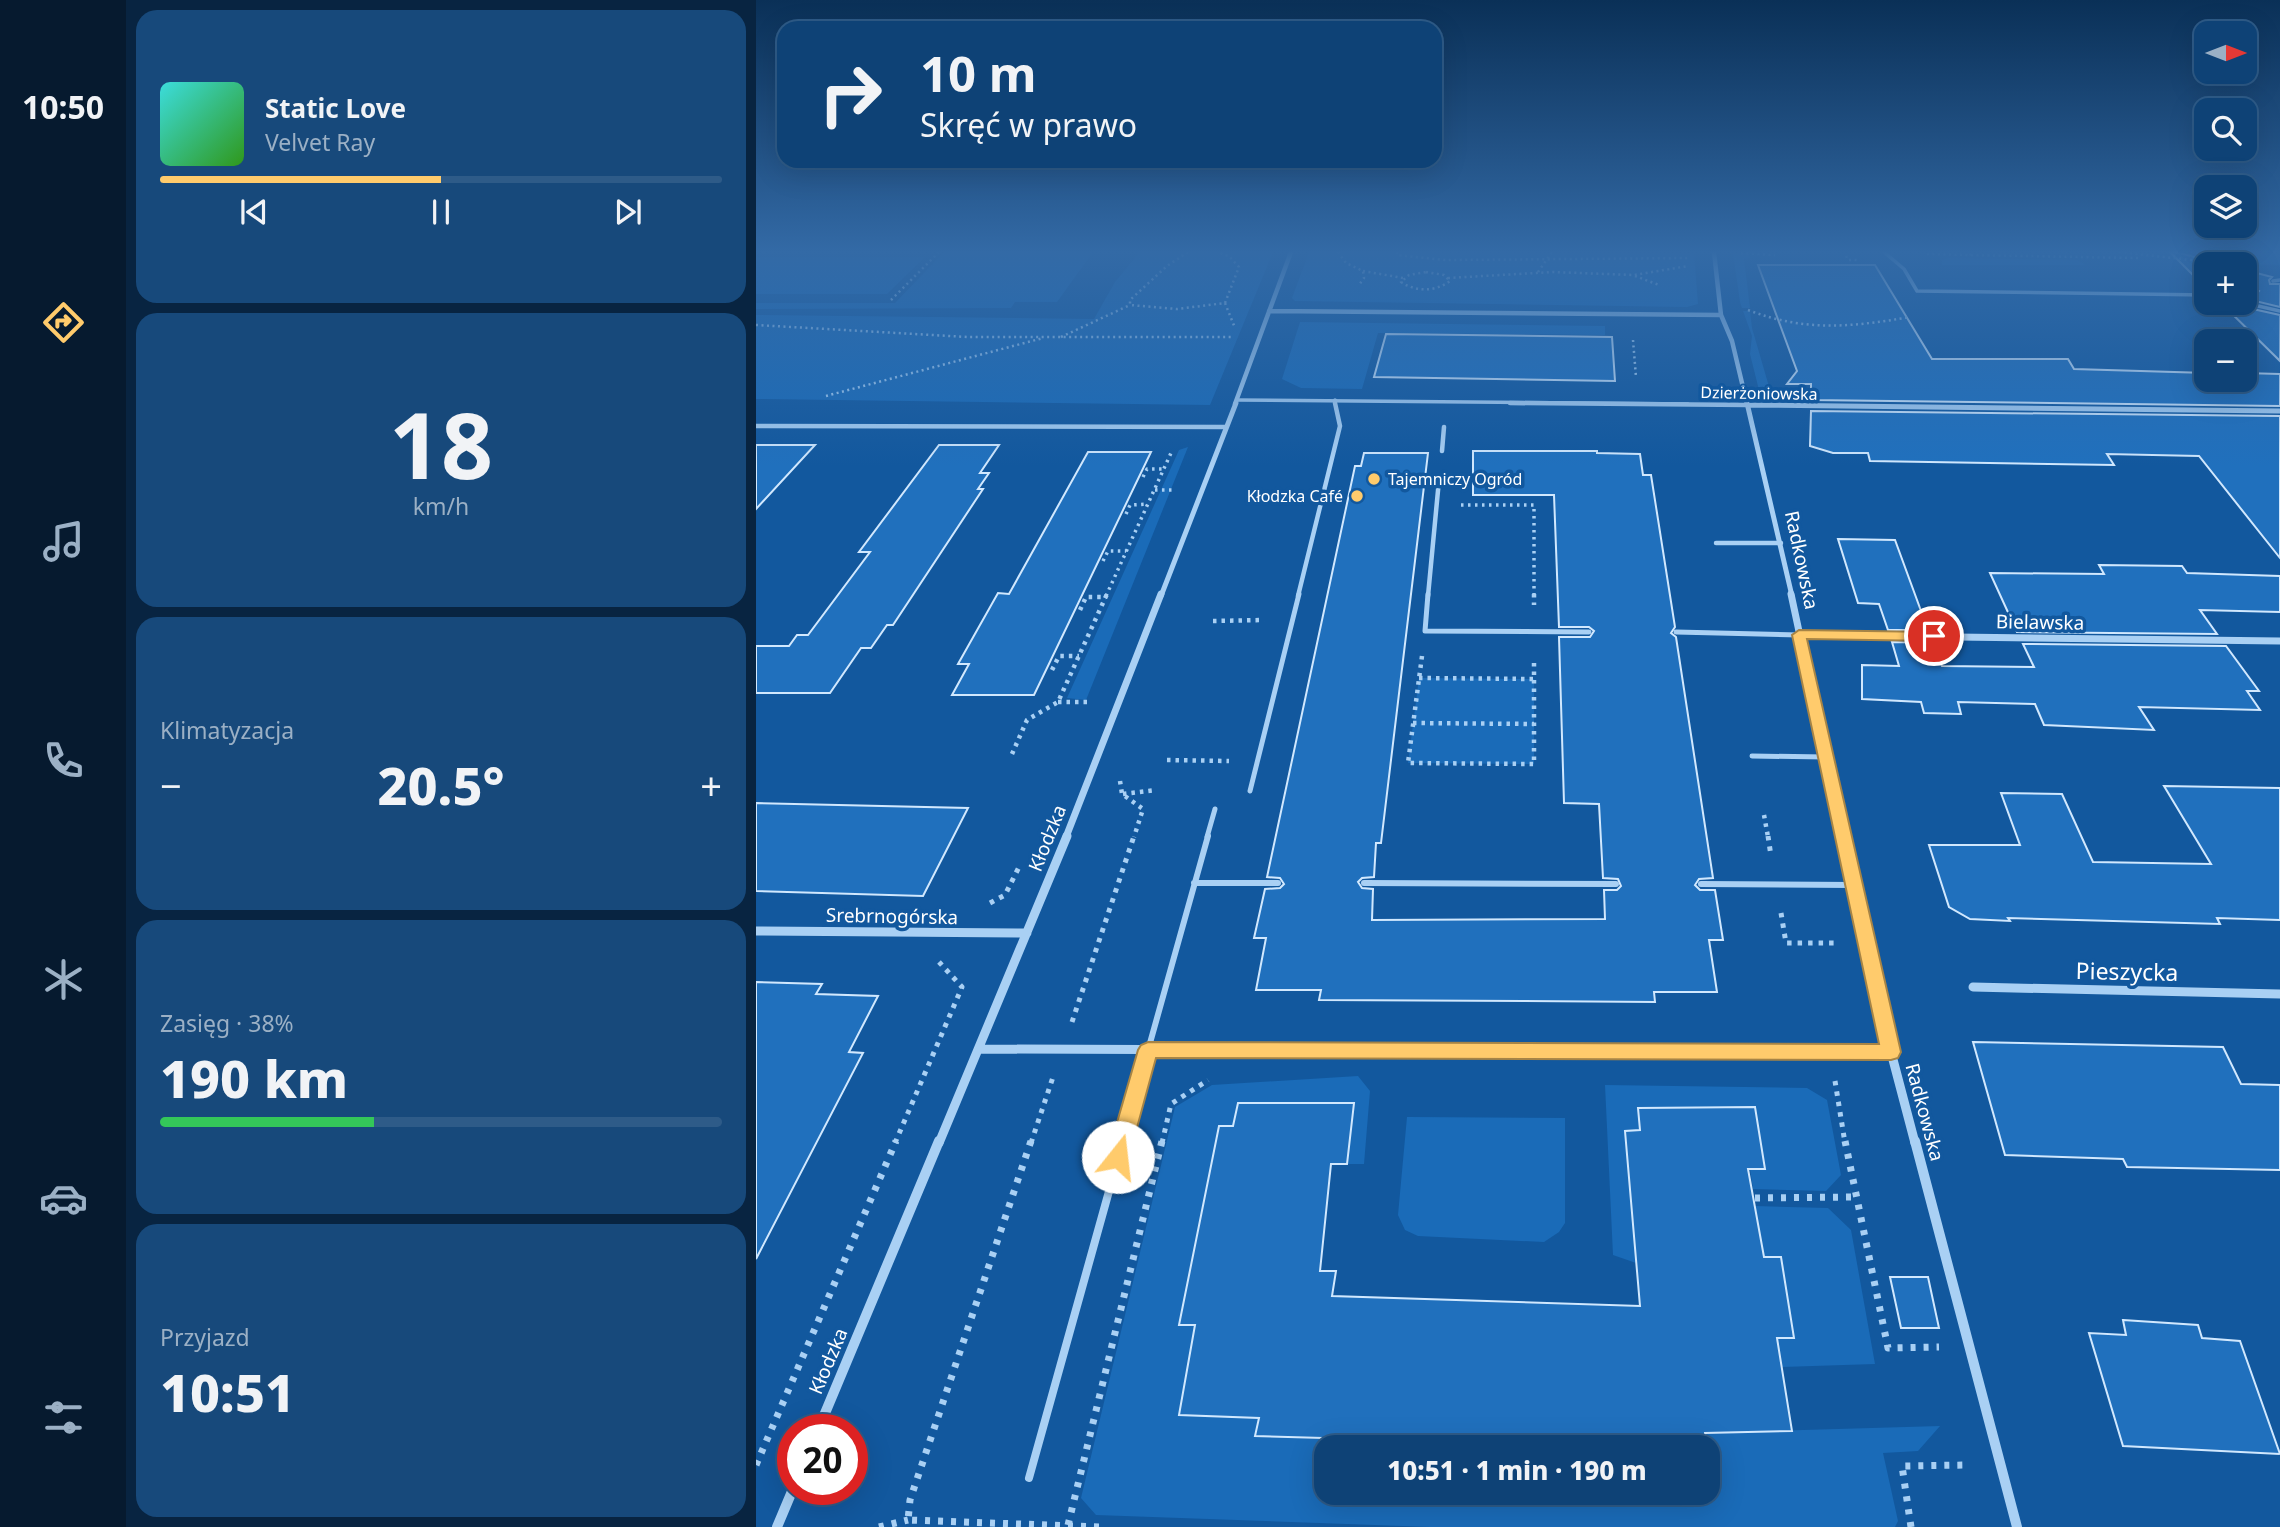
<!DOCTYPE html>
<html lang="pl">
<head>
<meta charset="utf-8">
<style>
  :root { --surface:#0e4276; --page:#17497b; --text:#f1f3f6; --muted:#9bb0c5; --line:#2e5b88; --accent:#ffcb6c }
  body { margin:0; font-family:"Noto Sans",sans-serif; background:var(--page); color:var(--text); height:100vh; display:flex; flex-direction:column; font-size:26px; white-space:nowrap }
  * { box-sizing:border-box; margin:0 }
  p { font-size:23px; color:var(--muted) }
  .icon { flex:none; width:38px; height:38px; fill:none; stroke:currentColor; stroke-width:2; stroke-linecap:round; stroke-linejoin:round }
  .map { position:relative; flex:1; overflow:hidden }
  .panel { display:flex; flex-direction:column; gap:10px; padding:10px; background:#082441; width:630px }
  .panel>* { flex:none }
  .top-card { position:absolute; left:21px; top:21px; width:665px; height:147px; border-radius:21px; box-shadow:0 7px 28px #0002,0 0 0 2px var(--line); background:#0e4276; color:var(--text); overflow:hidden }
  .needle { width:46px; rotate:90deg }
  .controls { position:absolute; left:1438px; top:21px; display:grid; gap:14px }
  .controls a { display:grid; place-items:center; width:63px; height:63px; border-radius:14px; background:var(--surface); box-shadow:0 7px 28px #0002,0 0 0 2px var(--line); font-size:35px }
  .speed { position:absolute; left:21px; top:1414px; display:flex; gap:14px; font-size:35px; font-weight:700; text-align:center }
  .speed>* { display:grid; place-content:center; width:91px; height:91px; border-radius:50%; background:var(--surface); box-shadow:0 7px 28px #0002,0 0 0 2px var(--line); line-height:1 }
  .speed .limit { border:10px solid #d22; background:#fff; color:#111 }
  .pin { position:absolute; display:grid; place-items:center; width:60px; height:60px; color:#fff; margin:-30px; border:4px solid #fff; border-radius:50%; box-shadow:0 2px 7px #0007 }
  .me { position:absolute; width:77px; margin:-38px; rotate:16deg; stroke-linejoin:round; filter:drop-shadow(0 0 5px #0008) }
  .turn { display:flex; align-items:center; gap:24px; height:147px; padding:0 28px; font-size:32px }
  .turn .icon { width:91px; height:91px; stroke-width:2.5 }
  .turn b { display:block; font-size:49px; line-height:60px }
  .big { font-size:52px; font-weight:800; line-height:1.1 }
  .panel .card { flex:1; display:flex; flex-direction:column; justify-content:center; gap:10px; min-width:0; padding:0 24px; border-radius:21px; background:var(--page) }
  .panel .dial { align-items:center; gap:0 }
  .dial b { font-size:91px; line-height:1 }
  .song { display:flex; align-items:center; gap:21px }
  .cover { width:84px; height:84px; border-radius:10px; background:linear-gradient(135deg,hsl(180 70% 55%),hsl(110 70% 35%)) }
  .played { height:7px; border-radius:4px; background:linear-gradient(90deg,var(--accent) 50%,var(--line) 50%) }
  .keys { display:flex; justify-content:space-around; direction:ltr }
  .heat { display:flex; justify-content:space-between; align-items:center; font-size:38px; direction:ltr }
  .charge { height:10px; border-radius:5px; background:linear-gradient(90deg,#34c759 38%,var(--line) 0) }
  .trip { position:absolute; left:558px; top:1435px; width:406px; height:70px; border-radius:21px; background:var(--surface); box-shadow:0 7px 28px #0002,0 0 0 2px var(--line); font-weight:800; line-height:70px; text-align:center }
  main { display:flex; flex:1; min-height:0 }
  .tab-bar { display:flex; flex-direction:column; width:126px; justify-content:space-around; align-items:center; background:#061a2f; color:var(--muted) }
  .tab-bar .icon { width:49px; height:49px }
  .tab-bar .on { color:var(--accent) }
  .tab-bar b { font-size:32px; color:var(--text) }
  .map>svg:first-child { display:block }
</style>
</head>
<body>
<main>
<nav class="tab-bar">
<b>10:50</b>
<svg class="icon on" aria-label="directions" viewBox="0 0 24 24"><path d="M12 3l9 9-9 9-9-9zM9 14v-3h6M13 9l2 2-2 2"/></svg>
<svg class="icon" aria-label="music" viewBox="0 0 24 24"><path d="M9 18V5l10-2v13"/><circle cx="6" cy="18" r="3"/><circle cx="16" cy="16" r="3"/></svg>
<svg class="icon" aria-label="phone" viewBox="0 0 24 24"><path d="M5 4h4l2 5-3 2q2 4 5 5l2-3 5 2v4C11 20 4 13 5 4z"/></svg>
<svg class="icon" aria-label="climate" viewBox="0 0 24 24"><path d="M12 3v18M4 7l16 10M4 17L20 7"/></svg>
<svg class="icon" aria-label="car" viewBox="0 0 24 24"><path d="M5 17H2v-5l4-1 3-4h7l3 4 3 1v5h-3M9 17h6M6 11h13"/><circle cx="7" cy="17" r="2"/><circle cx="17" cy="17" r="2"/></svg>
<svg class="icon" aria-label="filters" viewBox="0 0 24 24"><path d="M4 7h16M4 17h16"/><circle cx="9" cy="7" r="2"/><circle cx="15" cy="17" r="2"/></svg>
</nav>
<section class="panel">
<div class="card">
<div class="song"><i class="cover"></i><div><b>Static Love</b><p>Velvet Ray</p></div></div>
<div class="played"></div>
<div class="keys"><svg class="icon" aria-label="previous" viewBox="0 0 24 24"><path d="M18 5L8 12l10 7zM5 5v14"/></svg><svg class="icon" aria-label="pause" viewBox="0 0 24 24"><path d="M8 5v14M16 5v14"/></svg><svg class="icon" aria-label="next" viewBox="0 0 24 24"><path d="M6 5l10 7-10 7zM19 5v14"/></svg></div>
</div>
<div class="card dial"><b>18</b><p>km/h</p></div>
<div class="card"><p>Klimatyzacja</p>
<div class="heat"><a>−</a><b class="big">20.5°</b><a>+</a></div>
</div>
<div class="card"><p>Zasięg · 38%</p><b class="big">190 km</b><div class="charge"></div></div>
<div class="card"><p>Przyjazd</p><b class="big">10:51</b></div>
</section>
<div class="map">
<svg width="1524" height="1527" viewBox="0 0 1524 1527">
  <rect width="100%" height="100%" fill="#12589e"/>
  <path fill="#1a6bb8" d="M 188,252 L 337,252 L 301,302 L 259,302 L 255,308 L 0,309 L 0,303 L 139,303 Z
    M 384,252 L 517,252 L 454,405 L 0,399 L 0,315 L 338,319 L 359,282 Z
    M 553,252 L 938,253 L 942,304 L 931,307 L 539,301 L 536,298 Z
    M 1444,252 L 1500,252 L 1524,255 L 1524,265 L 1495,264 Z
    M 977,253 L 992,253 L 994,258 L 988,259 L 994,308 L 986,308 L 984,302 Z
    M 0,257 L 169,257 L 131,294 L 0,294 Z
    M 1192,258 L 1322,260 L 1329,265 L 1186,265 L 1186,260 Z
    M 987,311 L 994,311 L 996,328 L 1016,397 L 1003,390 L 994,354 L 996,336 Z
    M 544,322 L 849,326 L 849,335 L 622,333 L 606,389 L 545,388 L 526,379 Z
    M 432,447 L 330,700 L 311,698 L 423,450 Z
    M 663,678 L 778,679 L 778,764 L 652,763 Z
    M 602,1076 L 614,1091 L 608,1164 L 591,1164 L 598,1103 L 482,1103 L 477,1126 L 463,1126 L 423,1324 L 439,1325 L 423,1415 L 503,1418 L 500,1436 L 707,1442 L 713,1435 L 769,1436 L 774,1444 L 886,1447 L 570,1447 L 570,1493 L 952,1493 L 952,1447 L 949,1433 L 1184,1426 L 1162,1451 L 1127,1453 L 1142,1521 L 1139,1527 L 674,1527 L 340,1515 L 325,1498 L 419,1107 L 456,1085 Z
    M 849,1085 L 1051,1088 L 1071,1100 L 1085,1175 L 1070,1191 L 997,1189 L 994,1169 L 1009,1169 L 999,1107 L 883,1108 L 884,1130 L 869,1131 L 880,1263 L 857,1255 Z
    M 651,1117 L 809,1118 L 809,1223 L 803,1232 L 788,1242 L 662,1236 L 649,1230 L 642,1215 Z
    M 999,1206 L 1072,1208 L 1095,1230 L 1119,1364 L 1026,1367 L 1021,1338 L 1038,1338 L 1025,1257 L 1008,1257 Z"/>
  <path fill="#2070bd" stroke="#d1e8fe" stroke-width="2" d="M 1414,252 L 1419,252 L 1467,264 L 1451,264 L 1451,289 Z
    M 1002,265 L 1119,265 L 1176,359 L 1312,359 L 1318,369 L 1451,373 L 1451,380 L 1489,380 L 1489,373 L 1524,374 L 1524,406 L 1055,400 L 1055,384 L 1031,384 L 1041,371 Z
    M 1489,270 L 1516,277 L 1513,280 L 1514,284 L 1524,284 L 1524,307 L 1495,300 L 1503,291 L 1498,288 L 1489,293 Z
    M 1465,303 L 1485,303 L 1488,307 L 1524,315 L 1524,361 Z
    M 630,334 L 856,337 L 859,381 L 618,377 Z
    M 1055,411 L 1524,416 L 1524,558 L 1443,456 L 1351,454 L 1358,465 L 1114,461 L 1112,453 L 1077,453 L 1054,446 Z
    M 0,445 L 59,445 L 0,509 Z
    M 183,445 L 243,445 L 224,473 L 233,473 L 222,489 L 227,489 L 137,625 L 131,625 L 115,648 L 105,648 L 74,693 L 0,693 L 0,646 L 33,646 L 41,635 L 52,635 L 114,552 L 103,552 Z
    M 717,451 L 841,451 L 841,453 L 884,454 L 887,475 L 895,475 L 919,627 L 915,633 L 920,637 L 957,878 L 943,879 L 939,885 L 944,890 L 959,890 L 967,940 L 953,940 L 961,992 L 898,992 L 899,1002 L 767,1001 L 563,1000 L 565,990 L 500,990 L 510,938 L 498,938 L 509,889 L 524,888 L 528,884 L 524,878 L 511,877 L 599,466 L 605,466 L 608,453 L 672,453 L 625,843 L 620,843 L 618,877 L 606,878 L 602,882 L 606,888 L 617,889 L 616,920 L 849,919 L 848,890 L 861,890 L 865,886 L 862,879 L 847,878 L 843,804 L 808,803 L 803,637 L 834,637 L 838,631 L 833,627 L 803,627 L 798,495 L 717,495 Z
    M 332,452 L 395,452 L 278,695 L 196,695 L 213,664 L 202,664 L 242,593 L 253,594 Z
    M 1082,539 L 1139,540 L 1172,630 L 1132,630 L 1123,604 L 1102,603 Z
    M 1343,565 L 1426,566 L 1431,573 L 1524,576 L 1524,612 L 1444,610 L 1461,634 L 1261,632 L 1234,573 L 1348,574 Z
    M 1136,642 L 1177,643 L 1186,666 L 1278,667 L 1267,644 L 1470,646 L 1503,691 L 1491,691 L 1504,710 L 1383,707 L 1398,730 L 1288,725 L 1279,704 L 1202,702 L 1205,714 L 1168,713 L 1165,702 L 1106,699 L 1106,665 L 1143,666 Z
    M 1408,786 L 1524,788 L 1524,920 L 1461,918 L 1464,924 L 1252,918 L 1254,921 L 1214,919 L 1193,907 L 1173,845 L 1264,845 L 1245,793 L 1306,794 L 1337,862 L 1455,864 Z
    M 0,803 L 212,808 L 167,896 L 0,891 Z
    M 0,982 L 66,984 L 60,994 L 122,996 L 93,1052 L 107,1053 L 0,1259 Z
    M 1217,1042 L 1467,1047 L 1485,1084 L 1524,1085 L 1524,1170 L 1371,1167 L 1367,1159 L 1249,1155 Z
    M 482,1103 L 598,1103 L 591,1164 L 575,1164 L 564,1271 L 580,1271 L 576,1296 L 884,1306 L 869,1131 L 884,1130 L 882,1108 L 999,1107 L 1009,1169 L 992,1169 L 1008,1257 L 1025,1257 L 1038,1338 L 1021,1338 L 1036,1431 L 949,1433 L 950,1447 L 886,1447 L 774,1444 L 762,1436 L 710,1435 L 710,1442 L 499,1436 L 503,1418 L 423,1415 L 439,1325 L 423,1325 L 463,1126 L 477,1126 Z
    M 1134,1277 L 1172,1277 L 1183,1328 L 1145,1328 Z
    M 1367,1320 L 1442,1325 L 1446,1338 L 1484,1341 L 1524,1454 L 1367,1446 L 1333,1333 L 1370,1335 Z"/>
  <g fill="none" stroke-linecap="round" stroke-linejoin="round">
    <path stroke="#a9d0f4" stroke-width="2.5" stroke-dasharray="2 3.5" stroke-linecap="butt" d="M 432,252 L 411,266 L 374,300 L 374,305 L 421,309 L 469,303 L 483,267 L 473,256 L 461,252
      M 582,252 L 590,263 L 607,271 L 608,278 L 603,285
      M 641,252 L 641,255 L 689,260 L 931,258
      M 1363,252 L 1472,264
      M 1435,252 L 1485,264
      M 985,253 L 1019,255
      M 1171,254 L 1215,255 L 1213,252
      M 1215,255 L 1383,258
      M 1090,256 L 1092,260 L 1104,260
      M 607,271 L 647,278
      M 670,272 L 688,275 L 694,281 C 679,292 660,292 645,282 L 653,275 Z
      M 782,272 L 796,252
      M 879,276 L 903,285
      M 692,278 L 797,272 L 878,275 L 932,266
      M 135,300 L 183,252
      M 469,303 L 479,328
      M 992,310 C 1049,332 1096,327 1154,317
      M 0,325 L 211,337 L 475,337
      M 305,337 L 374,305
      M 877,340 L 880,377
      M 70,396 L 287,338"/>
    <path stroke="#a9d0f4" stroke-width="3.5" stroke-dasharray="2.5 4.5" stroke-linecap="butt" d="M 387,477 L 391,469 L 408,469
      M 399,490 L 419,490
      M 705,505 L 778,505 L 778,596
      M 370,514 L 374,505 L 392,504
      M 347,561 L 352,551 L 370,551
      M 350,596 L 415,453"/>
    <path stroke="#a9d0f4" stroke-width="4.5" stroke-dasharray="3.5 5" stroke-linecap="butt" d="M 778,594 L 778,605
      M 324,610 L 330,597 L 350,597
      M 457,621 L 508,620
      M 666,656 L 652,763 L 778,764 L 778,660
      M 296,670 L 303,656 L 323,656
      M 663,678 L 778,679
      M 302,702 L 332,702
      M 657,723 L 778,724
      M 256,754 L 271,720 L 302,702 L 351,594
      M 411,760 L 473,761
      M 364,781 L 366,794 L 387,809 L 378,837
      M 367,794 L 400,790
      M 1008,815 L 1012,837"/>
    <path stroke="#a9d0f4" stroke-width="5" stroke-dasharray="4.5 6" stroke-linecap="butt" d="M 1012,836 L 1015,856
      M 234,903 L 249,895 L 264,865
      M 1025,913 L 1030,943 L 1082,943
      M 316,1022 L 378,836
      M 1079,1081 L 1089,1143
      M 139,1143 L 206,987 L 183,962
      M 275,1143 L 297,1077
      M 406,1143 L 415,1104 L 452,1080"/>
    <path stroke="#a9d0f4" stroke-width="7" stroke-dasharray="5 8" stroke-linecap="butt" d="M 275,1141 L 154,1500 L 152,1520 L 346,1527
      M 1089,1141 L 1132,1348 L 1183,1347
      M 999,1198 L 1099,1197
      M 0,1465 L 140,1141
      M 312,1525 L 406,1141
      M 123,1527 L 152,1520
      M 1155,1527 L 1146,1466 L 1213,1465"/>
    <path stroke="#a9d0f4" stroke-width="3.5" d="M 1128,252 L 1148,269 L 1161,291 L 1451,295
      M 1517,281 L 1524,280
      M 1489,298 L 1499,292
      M 1489,303 L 1524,311
      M 481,400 L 932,404
      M 579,400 L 579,404"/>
    <path stroke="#a9d0f4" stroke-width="4.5" d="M 754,403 L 992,405
      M 0,426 L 470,427
      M 686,451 L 688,427
      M 960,543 L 1025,543
      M 542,596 L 584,426 L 579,403
      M 672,596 L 683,480"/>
    <path stroke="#a9d0f4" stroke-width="5" d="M 672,594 L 669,631 L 833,632
      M 920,632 L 1043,635
      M 996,756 L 1069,757
      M 494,791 L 543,594
      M 451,837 L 459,809"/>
    <path stroke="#a9d0f4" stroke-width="6" d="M 438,883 L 522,883
      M 608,883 L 860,884
      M 945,884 L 1097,885
      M 366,1143 L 452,836"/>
    <path stroke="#a9d0f4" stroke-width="8" d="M 273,1478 L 367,1141"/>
    <path stroke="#a9d0f4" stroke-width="4.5" d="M 958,252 L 965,315 L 976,341 L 991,404
      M 513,311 L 965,315
      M 479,404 L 535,252"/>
    <path stroke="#a9d0f4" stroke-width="5" d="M 991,403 L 1036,596
      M 992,405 L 1524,411
      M 405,596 L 480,403"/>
    <path stroke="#a9d0f4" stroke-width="7" d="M 1035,594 L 1087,837
      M 1043,635 L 1524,641
      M 310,837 L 405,594"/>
    <path stroke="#a9d0f4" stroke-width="9" d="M 1086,836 L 1135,1052 L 1159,1143
      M 0,931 L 271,933
      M 1217,987 L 1524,994
      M 223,1049 L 1135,1052
      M 183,1143 L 311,836"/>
    <path stroke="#a9d0f4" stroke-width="10" d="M 1159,1141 L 1261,1527
      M 62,1430 L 183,1141
      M 21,1527 L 37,1489"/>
  </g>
  <linearGradient id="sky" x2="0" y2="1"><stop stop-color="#0a3057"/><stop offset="0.54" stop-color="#336aa6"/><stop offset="1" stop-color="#336aa6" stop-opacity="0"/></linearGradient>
  <rect width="1524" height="466" fill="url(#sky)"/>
  <path fill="#ffcb6c" stroke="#a68446" stroke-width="2" d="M 1043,630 L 1178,632 L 1185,636 L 1178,641 L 1051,639 L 1145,1052 L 1142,1058 L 1135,1060 L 400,1058 L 373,1157 L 370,1164 L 362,1167 L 354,1164 L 351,1157 L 382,1050 L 385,1045 L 392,1042 L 1123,1044 L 1036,635 Z"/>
  <g fill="#ffcb6c" stroke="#12589e" stroke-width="2.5">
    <circle cx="618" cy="479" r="7"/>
    <circle cx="601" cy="496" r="7"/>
  </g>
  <g text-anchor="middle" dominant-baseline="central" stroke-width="7" stroke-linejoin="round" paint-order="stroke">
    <g font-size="16" fill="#fff" stroke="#12589e">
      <text transform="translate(1003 393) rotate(1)">Dzierżoniowska</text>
    </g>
    <g font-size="16" fill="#fff" stroke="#12589e" text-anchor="start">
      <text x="632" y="479">Tajemniczy Ogród</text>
      <text x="587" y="496" text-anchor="end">Kłodzka Café</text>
    </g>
    <g font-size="19" fill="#fff" stroke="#12589e">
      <text transform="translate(1046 560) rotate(78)">Radkowska</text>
      <text transform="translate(1284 622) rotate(1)">Bielawska</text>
      <text transform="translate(291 838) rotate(-68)">Kłodzka</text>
      <text transform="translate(136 916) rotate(1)">Srebrnogórska</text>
      <text transform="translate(1169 1112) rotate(75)">Radkowska</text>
      <text transform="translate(72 1361) rotate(-67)">Kłodzka</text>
    </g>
    <g font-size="23" fill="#fff" stroke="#12589e">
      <text transform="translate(1371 971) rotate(1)">Pieszycka</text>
    </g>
  </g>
</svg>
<div class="controls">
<a><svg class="needle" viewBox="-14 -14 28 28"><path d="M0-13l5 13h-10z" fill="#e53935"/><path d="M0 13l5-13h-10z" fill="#9bb0c5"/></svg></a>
<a><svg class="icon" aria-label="search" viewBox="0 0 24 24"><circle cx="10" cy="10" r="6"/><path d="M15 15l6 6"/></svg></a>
<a><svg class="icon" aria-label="layers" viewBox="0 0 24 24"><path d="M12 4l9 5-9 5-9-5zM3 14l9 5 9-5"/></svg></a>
<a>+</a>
<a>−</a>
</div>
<div class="speed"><div class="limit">20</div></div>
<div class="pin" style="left:1178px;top:636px;background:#d93025"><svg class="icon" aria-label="arrive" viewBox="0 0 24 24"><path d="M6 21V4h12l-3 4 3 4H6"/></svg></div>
<svg class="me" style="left:362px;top:1157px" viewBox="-20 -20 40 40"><circle r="19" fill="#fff"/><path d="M0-13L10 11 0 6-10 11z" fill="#ffcb6c"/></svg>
<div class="trip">10:51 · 1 min · 190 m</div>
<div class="top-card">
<div class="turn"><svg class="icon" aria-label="right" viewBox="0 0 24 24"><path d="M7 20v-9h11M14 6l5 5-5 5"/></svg><div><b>10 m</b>Skręć w prawo</div></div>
</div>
</div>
</main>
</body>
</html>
